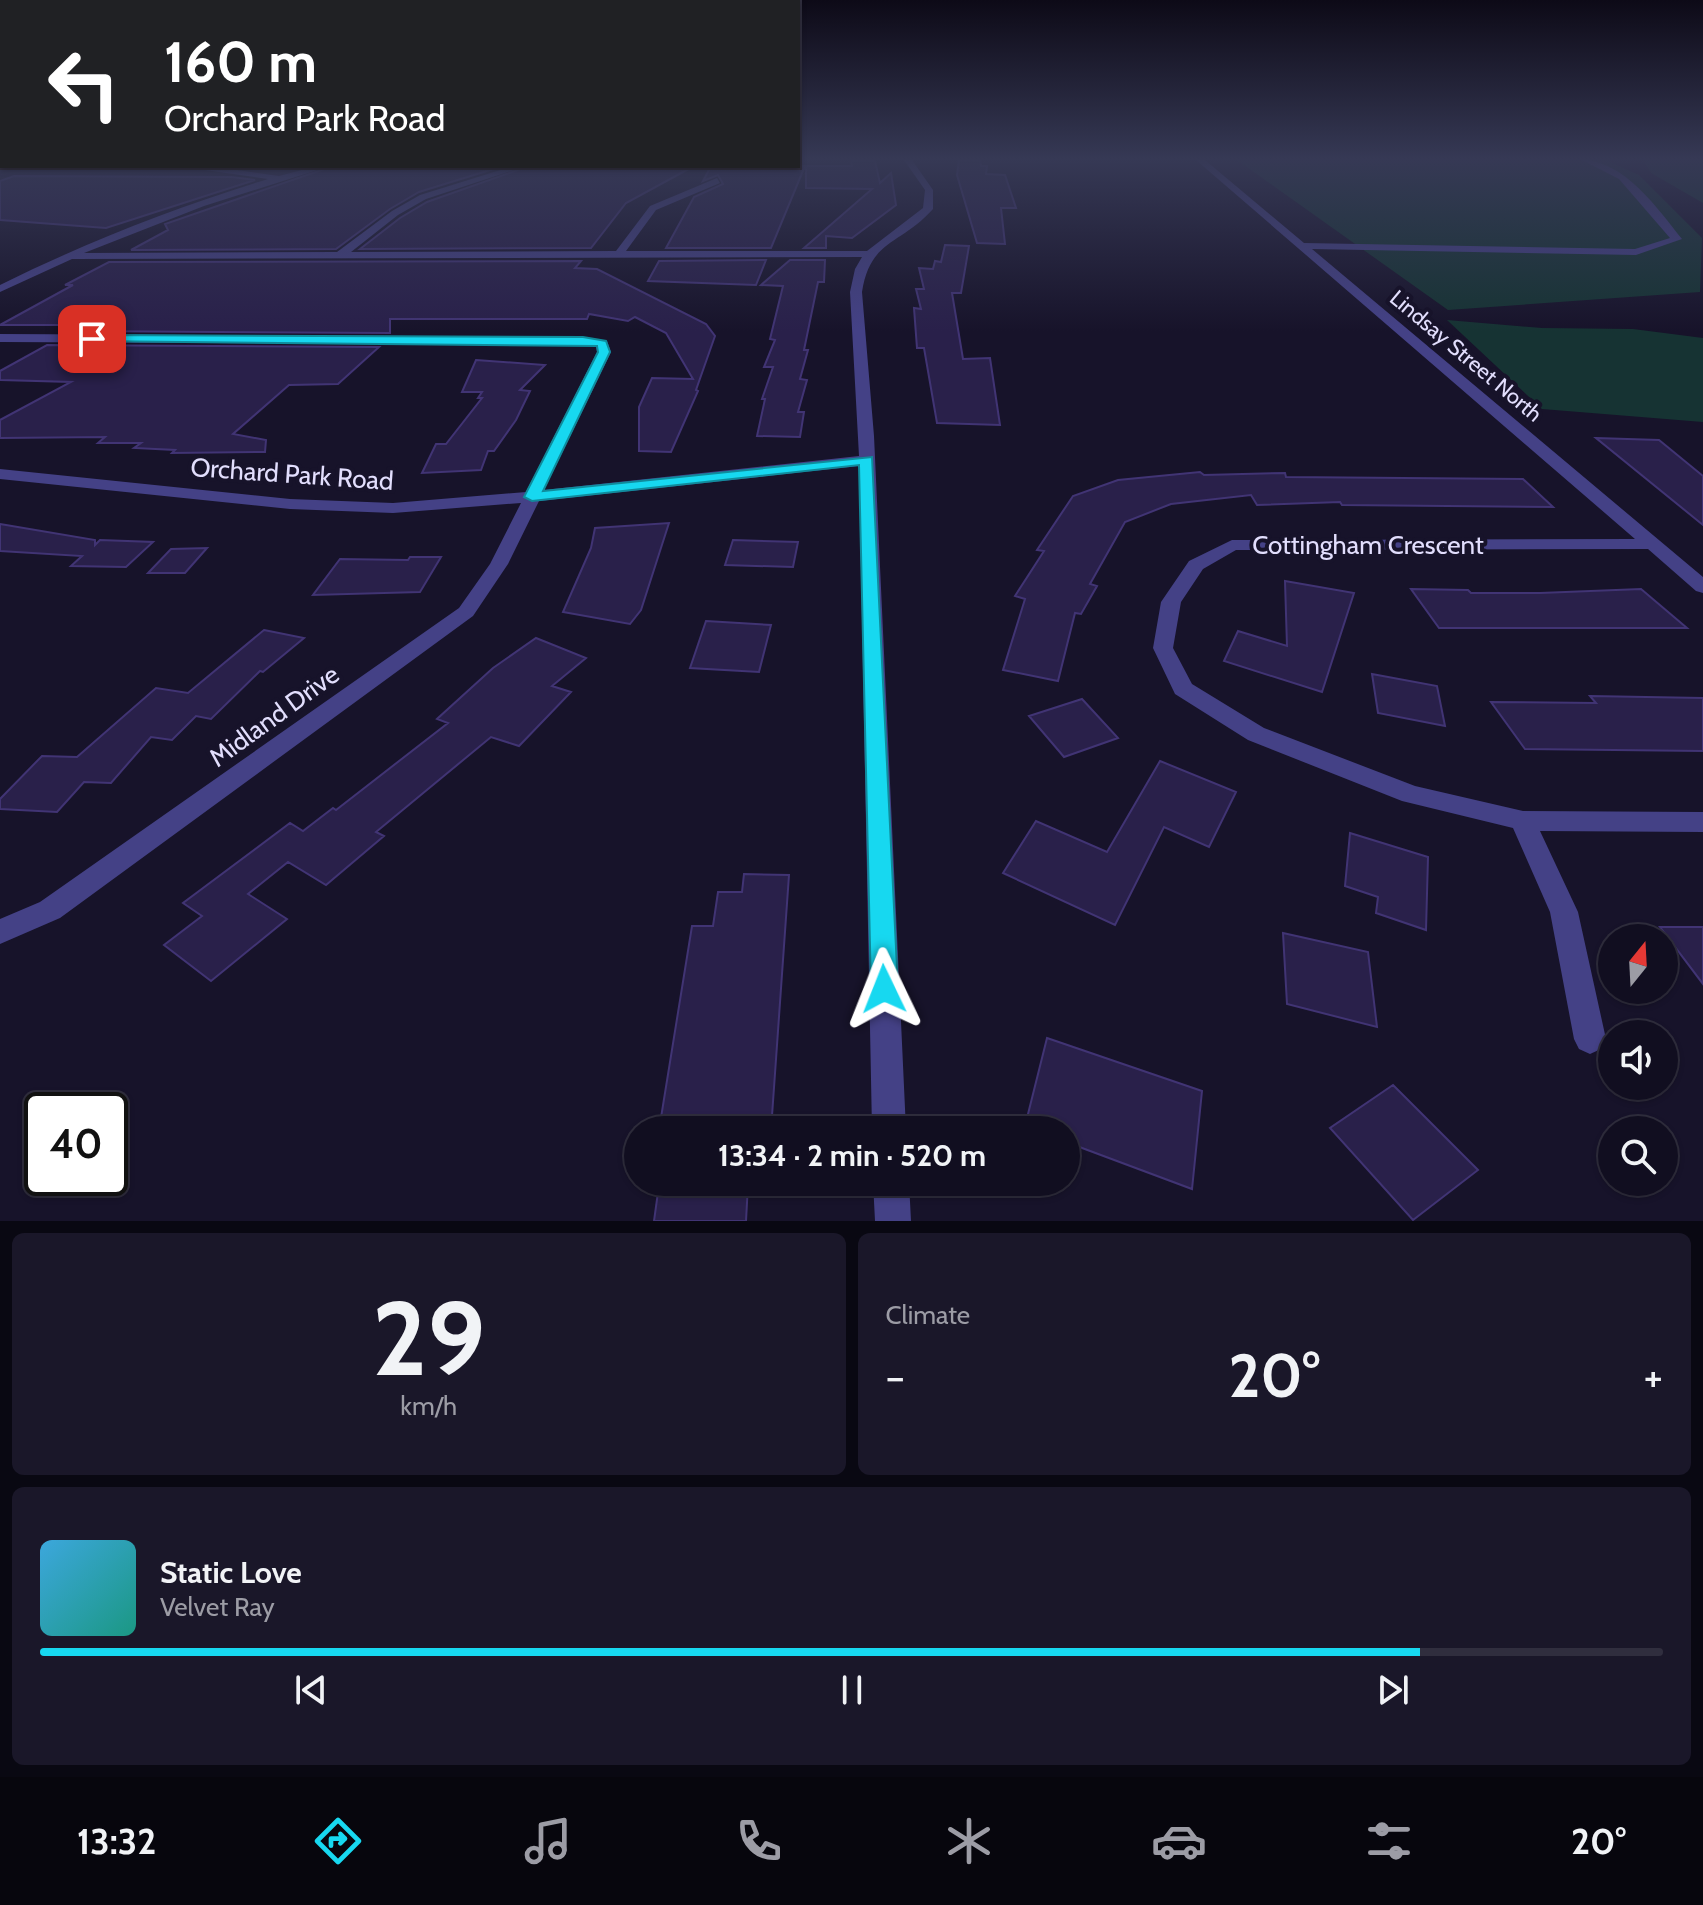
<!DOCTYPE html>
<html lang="en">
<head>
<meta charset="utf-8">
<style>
  :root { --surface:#110e20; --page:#1a1729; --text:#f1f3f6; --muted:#9c9ca5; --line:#302e3e; --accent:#17d8f0 }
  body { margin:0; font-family:Cabin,sans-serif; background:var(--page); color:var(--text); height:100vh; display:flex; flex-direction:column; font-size:30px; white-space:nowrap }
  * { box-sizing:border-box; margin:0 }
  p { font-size:26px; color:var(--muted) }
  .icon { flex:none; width:44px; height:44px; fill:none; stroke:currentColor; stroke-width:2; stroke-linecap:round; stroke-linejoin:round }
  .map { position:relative; height:1221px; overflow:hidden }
  .details { display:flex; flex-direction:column; gap:12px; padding:12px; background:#090812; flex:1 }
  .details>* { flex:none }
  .hud { position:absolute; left:0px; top:0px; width:800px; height:168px; box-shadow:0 2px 6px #0004,0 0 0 2px var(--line); background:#202124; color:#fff; overflow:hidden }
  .needle { width:52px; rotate:18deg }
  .controls { position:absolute; left:1598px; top:924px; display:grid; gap:16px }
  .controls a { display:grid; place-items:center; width:80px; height:80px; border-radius:50%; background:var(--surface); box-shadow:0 2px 6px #0004,0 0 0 2px var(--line); font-size:40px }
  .speed { position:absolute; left:24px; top:1092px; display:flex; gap:16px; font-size:40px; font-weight:700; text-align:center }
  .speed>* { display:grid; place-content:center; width:104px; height:104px; border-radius:50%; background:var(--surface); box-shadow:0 2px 6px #0004,0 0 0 2px var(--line); line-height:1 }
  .speed .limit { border:4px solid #111; border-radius:12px; background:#fff; color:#111 }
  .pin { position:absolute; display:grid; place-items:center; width:68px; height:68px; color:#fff; margin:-34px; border-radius:16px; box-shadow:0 4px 12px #0006 }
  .me { position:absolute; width:88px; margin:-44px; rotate:358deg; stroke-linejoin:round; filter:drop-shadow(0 0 6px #0008) }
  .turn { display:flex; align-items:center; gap:28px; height:168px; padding:0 32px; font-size:36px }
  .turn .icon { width:104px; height:104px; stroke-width:2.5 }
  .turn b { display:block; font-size:56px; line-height:68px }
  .big { font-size:60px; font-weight:700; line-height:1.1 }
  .details .card { flex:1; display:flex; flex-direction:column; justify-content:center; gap:12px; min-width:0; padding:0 28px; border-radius:12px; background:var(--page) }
  .details .dial { align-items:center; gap:0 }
  .dial b { font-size:104px; line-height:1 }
  .song { display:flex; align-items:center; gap:24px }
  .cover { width:96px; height:96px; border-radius:12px; background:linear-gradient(135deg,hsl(200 70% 55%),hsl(170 70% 35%)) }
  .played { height:8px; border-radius:4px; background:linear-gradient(90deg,var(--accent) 85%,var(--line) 85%) }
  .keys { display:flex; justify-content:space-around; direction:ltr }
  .heat { display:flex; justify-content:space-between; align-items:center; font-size:44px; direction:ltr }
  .details .tiles { flex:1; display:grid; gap:12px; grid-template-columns:1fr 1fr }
  .card:last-child { grid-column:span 2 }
  .trip { position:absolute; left:624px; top:1116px; width:456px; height:80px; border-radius:40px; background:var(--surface); box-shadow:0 2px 6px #0004,0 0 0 2px var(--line); font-weight:700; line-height:80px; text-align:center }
  .menu { display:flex; height:128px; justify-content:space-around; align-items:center; background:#07060d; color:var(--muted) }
  .menu .icon { width:56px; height:56px }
  .menu .selected { color:var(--accent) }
  .menu b { font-size:36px; color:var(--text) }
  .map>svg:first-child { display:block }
</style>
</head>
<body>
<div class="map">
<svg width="1703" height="1221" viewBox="0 0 1703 1221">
  <rect width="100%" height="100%" fill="#17132a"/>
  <path fill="#163333" d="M 1237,160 L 1606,160 L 1639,175 L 1702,238 L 1700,292 L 1448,310 Z
    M 1643,160 L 1703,160 L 1703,203 L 1651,173 Z
    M 1447,320 L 1542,328 L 1633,329 L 1703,338 L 1703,422 L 1542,409 Z"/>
  <path fill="#29204a" stroke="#413474" stroke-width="2" d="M 959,160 L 980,160 L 981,166 L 987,166 L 986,174 L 1005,175 L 1016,208 L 1001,208 L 1005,244 L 977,243 L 957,175 Z
    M 851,161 L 875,161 L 880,183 L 891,173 L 896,205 L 852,238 L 826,236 L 826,248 L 804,248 L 872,189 L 806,188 L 806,166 L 852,166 Z
    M 333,166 L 503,166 L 419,192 L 390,209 L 336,249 L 131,250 L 168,230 L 165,224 Z
    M 529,166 L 694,166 L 626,203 L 591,248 L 360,249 L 400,218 L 427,202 Z
    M 711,166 L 805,166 L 771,248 L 666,248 L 694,197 L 723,184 L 718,175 L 703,181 Z
    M 14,176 L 232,177 L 255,180 L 106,228 L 0,220 L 0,181 Z
    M 945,245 L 969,246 L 961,293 L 952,293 L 963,359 L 990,358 L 1000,425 L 937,423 L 924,348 L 917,348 L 914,308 L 921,309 L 916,289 L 924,289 L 919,268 L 933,269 L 935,261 L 941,262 Z
    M 766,260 L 756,285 L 648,281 L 659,261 Z
    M 790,260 L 825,260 L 824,282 L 818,282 L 804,350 L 808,350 L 800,379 L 807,380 L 798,412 L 804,412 L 800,437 L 757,436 L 765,399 L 762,399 L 773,367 L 764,367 L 775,340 L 770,339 L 783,286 L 761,285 Z
    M 581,261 L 575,268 L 597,269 L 706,324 L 715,336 L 696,390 L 698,391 L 671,452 L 639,451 L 639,407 L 652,378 L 693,379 L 666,333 L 635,317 L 628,321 L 589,314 L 587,319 L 390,319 L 390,333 L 72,331 L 84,325 L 0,325 L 73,285 L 65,285 L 109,262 Z
    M 47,345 L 379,347 L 338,384 L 289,385 L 233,434 L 266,440 L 265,452 L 172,453 L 175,450 L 134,448 L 141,443 L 98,443 L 105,437 L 0,438 L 0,420 L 71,382 L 0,380 L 0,371 Z
    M 476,360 L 545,365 L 520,390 L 530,391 L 516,420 L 494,451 L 488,451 L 481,470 L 422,473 L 436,444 L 446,444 L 482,398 L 478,398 L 482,392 L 462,392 Z
    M 1596,438 L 1659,440 L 1703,476 L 1703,525 Z
    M 1200,472 L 1204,475 L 1285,473 L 1286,477 L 1523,479 L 1553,507 L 1342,505 L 1340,502 L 1257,505 L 1251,495 L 1171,504 L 1125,522 L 1090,584 L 1097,586 L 1081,614 L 1075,613 L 1058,681 L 1003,670 L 1025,599 L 1015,596 L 1044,551 L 1037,550 L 1073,496 L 1118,480 Z
    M 669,523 L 641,610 L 630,624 L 563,612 L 591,548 L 595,528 Z
    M 0,524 L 95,540 L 95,545 L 100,540 L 153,542 L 126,567 L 71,566 L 82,556 L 0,551 Z
    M 733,540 L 798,542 L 793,567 L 725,565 Z
    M 207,548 L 185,573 L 148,573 L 171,549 Z
    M 410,557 L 441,557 L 420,592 L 313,595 L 340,559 L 408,560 Z
    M 1285,581 L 1354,593 L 1322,692 L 1224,661 L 1238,631 L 1287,646 Z
    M 1411,589 L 1468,590 L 1471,593 L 1540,593 L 1641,589 L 1687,628 L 1439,628 Z
    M 706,621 L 771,625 L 759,672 L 690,668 Z
    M 264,630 L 304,638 L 263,672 L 260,671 L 211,719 L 196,716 L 172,740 L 151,737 L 111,783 L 84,782 L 57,812 L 0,809 L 0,799 L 42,756 L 77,757 L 156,688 L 188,693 Z
    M 536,638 L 586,658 L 552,686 L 571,692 L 519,746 L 491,737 L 376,832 L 384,836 L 326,885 L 288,862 L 248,894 L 287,919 L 211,981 L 164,945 L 202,916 L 183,903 L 290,823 L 303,831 L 333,808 L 336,810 L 448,723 L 437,719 L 493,668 Z
    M 1372,674 L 1437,686 L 1445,726 L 1378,713 Z
    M 1590,696 L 1703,698 L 1703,751 L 1525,749 L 1491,702 L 1596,703 Z
    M 1082,699 L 1118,738 L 1064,757 L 1029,716 Z
    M 1160,761 L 1236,792 L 1209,847 L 1164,827 L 1115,925 L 1003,873 L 1036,821 L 1107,852 Z
    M 1350,833 L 1428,857 L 1426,930 L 1376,913 L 1378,897 L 1345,886 Z
    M 744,874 L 789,875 L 771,1130 L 659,1130 L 692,926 L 713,926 L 718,892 L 742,892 Z
    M 1660,927 L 1703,927 L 1703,984 Z
    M 1283,933 L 1368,952 L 1377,1027 L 1287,1004 Z
    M 1047,1038 L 1202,1091 L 1192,1189 L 1066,1142 L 1066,1130 L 1024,1130 Z
    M 1393,1085 L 1478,1170 L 1413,1220 L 1330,1128 Z
    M 748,1184 L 746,1221 L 654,1221 L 659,1185 Z"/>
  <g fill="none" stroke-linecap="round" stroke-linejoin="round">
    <path fill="#444186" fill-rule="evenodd" d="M 904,160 L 912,160 L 933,190 L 933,209 C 901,245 870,239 862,292 L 874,436 L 906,1130 L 872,1130 L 859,466 L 539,501 L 508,564 L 473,616 L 60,918 L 0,944 L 0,919 L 40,902 L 459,608 L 490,564 L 521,503 L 393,513 L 290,509 L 0,479 L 0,469 L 290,499 L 393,503 L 526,492 L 597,352 L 596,347 L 583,345 L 0,342 L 0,334 L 583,337 L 607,341 L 611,352 L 544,490 L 859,456 L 850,292 L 855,269 L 862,257 L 72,259 L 0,292 L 0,285 C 87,242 176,207 268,179 L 198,169 L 0,168 L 0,164 L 2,166 L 209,166 L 279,176 L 317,166 L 330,166 L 204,206 L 84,253 L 337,252 L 392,211 L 420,195 L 513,166 L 526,166 L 426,199 L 398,215 L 351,252 L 616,251 L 650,206 L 717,178 L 720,183 L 656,210 L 626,251 L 867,251 L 923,208 L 925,190 Z
      M 1196,160 L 1205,160 L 1304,243 L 1635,249 L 1670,238 L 1619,179 L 1582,160 C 1624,160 1658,209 1682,239 L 1636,255 L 1312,249 L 1703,577 L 1703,593 L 1696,591 L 1648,549 L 1236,550 L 1203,569 L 1181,602 L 1173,648 L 1192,684 L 1264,728 L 1415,786 L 1523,811 L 1703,812 L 1703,832 L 1540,831 L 1578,912 L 1606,1039 L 1601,1049 L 1590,1054 L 1579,1049 L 1574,1039 L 1550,912 L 1513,828 L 1402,801 L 1248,740 L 1175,694 L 1153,648 L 1161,602 L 1189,561 L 1232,540 L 1635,539 Z
      M 873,1182 L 909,1182 L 911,1221 L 875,1221 Z"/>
  </g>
  <linearGradient id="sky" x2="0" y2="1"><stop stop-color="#0d0a17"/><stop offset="0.48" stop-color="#363955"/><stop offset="1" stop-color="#363955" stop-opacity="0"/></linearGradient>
  <rect width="1703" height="331" fill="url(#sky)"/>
  <path fill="#17d8f0" stroke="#0f8c9c" stroke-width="2" d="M 92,335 L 583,337 L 606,341 L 610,352 L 543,491 L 872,457 L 898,989 L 894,997 L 884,1001 L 875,997 L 871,989 L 859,465 L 532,501 L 524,497 L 598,352 L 597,346 L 88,341 L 88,336 Z"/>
  <g text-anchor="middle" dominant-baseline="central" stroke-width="8" stroke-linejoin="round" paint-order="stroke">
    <g font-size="22" fill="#e2defd" stroke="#17132a">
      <text transform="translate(1466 356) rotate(40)">Lindsay Street North</text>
    </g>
    <g font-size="26" fill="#e2defd" stroke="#17132a">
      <text transform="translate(292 474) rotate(4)">Orchard Park Road</text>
      <text x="1368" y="545">Cottingham Crescent</text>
      <text transform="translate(274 716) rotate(-36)">Midland Drive</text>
    </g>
  </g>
</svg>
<div class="controls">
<a><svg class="needle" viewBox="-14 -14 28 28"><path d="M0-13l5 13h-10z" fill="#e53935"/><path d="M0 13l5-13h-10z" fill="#9c9ca5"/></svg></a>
<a><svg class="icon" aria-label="sound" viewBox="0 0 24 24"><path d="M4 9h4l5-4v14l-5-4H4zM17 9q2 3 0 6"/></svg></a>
<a><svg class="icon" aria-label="search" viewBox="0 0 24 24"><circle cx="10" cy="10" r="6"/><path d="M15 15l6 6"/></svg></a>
</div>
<div class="speed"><div class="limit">40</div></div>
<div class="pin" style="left:92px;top:339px;background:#d93025"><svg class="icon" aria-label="arrive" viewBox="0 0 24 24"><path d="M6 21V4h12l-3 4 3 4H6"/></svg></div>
<svg class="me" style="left:884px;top:989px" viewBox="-20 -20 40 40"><path d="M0-17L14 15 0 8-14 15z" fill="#17d8f0" stroke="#fff" stroke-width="4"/></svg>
<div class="trip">13:34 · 2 min · 520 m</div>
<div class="hud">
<div class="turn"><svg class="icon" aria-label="left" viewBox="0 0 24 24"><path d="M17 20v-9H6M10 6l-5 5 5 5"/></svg><div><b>160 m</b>Orchard Park Road</div></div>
</div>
</div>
<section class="details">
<div class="tiles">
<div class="card dial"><b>29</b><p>km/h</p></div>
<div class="card"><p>Climate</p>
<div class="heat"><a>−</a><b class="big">20°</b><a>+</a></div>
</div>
<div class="card">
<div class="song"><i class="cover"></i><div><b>Static Love</b><p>Velvet Ray</p></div></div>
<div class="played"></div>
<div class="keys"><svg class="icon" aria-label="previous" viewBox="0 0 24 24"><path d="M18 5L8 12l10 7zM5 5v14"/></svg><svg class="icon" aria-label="pause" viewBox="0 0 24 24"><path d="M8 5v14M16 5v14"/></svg><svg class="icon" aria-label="next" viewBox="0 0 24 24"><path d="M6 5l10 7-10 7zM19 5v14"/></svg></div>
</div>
</div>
</section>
<nav class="menu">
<b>13:32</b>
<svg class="icon selected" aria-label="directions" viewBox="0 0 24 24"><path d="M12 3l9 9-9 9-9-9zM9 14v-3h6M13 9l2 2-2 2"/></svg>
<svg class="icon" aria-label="music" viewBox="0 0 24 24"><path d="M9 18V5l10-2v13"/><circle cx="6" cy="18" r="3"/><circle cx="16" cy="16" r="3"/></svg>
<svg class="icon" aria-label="phone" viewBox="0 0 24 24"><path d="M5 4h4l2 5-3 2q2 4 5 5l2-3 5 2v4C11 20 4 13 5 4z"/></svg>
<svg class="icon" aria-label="climate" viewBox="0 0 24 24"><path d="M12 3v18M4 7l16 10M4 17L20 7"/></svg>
<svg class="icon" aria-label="car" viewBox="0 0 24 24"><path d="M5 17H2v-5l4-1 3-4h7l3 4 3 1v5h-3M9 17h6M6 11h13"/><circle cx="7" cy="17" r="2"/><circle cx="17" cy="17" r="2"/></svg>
<svg class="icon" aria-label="filters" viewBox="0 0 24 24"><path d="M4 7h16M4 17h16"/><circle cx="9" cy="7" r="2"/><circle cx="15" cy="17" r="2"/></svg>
<b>20°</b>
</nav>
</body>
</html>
